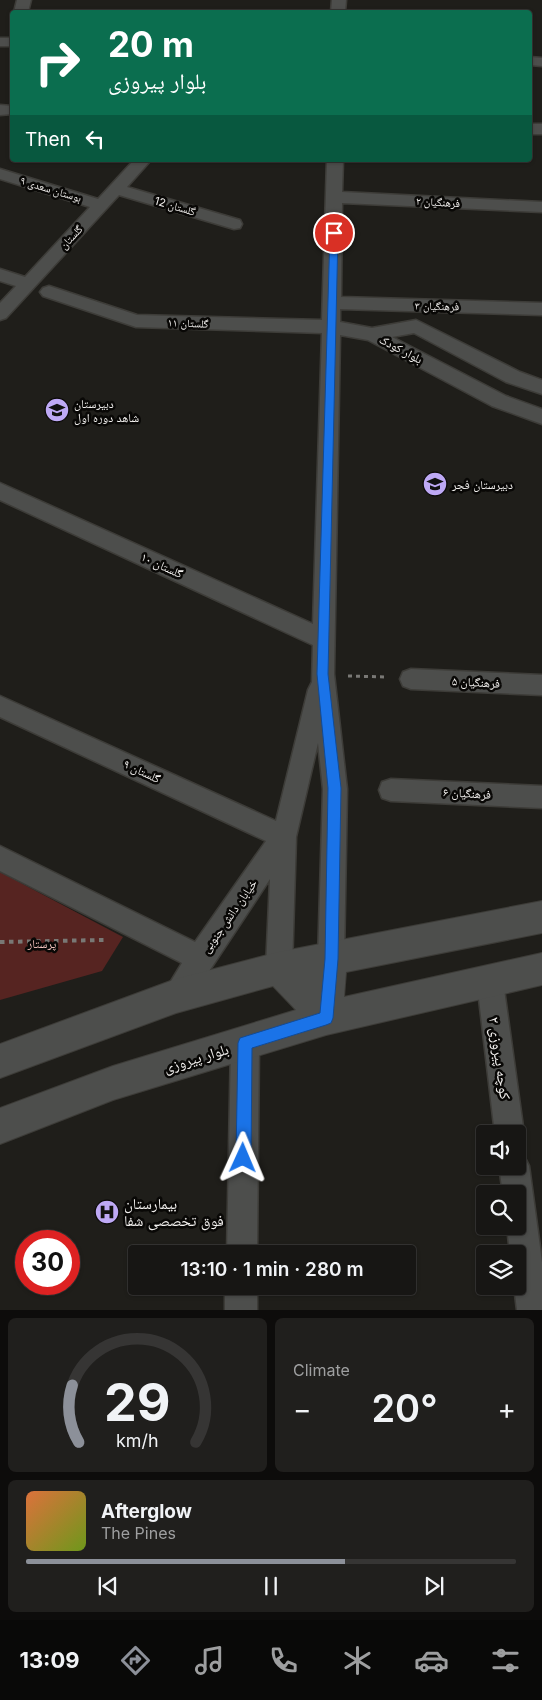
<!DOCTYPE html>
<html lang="en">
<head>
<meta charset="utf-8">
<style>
  :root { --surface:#171614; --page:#201f1d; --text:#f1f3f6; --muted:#9e9fa0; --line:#363534; --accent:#8c9099 }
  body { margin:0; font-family:Inter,"Noto Naskh Arabic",sans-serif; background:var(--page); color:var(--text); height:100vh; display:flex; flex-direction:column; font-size:19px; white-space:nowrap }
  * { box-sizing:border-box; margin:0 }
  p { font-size:16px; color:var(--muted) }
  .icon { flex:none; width:28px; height:28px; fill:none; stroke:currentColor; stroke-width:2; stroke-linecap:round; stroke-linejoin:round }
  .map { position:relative; height:1310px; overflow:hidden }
  .details { display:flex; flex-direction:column; gap:8px; padding:8px; background:#0d0c0b; flex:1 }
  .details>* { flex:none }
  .banner { position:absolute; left:10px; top:10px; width:522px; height:152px; border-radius:5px; box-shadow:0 1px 4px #0004,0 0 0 1px var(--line); background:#0b6e4f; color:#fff; overflow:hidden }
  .tools { position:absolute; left:476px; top:1125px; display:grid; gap:10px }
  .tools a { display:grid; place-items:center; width:50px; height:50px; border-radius:5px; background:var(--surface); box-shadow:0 1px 4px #0004,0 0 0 1px var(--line); font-size:25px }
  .speed { position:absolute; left:15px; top:1230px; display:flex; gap:10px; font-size:25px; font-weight:700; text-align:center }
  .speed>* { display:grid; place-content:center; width:65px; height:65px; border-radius:50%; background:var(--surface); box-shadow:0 1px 4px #0004,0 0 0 1px var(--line); line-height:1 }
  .speed .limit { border:8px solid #d22; background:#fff; color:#111 }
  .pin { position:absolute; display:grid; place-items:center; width:42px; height:42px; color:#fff; margin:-21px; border:2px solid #fff; border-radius:50%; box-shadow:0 1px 5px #0007 }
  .me { position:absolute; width:55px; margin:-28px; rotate:1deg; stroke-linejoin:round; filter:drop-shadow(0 0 4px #0008) }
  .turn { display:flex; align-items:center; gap:18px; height:105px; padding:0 15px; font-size:22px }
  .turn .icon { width:65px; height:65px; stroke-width:2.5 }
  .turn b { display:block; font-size:35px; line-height:42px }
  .then { display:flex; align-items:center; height:48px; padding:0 15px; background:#0003; gap:10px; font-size:19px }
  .big { font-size:38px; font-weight:600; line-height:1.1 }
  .details .tile { flex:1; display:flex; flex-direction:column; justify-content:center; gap:8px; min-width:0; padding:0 18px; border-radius:8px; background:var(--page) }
  .details .dial { align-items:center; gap:0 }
  .dial svg { height:130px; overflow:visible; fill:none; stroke:var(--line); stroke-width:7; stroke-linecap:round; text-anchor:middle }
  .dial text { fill:var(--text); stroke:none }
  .song { display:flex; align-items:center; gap:15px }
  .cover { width:60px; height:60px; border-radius:8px; background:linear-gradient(135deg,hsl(20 70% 55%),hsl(80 70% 35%)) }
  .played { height:5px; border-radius:2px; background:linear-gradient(90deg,var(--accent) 65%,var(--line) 65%) }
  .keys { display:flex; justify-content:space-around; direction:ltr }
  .heat { display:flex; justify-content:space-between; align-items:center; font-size:28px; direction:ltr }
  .details .tiles { flex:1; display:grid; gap:8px; grid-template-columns:1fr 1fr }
  .tile:last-child { grid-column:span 2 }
  .trip { position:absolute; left:128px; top:1245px; width:288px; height:50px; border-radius:5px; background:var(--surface); box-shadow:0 1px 4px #0004,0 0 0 1px var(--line); font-weight:600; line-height:50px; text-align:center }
  .menu { display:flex; height:80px; justify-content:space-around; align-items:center; background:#090908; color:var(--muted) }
  .menu .icon { width:35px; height:35px }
  .menu .on { color:var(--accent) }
  .menu b { font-size:22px; color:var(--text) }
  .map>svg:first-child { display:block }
</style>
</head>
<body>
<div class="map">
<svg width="542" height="1310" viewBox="0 0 542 1310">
  <rect width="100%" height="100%" fill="#1f1e1a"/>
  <path fill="#562421" d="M 0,872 L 123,937 L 102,971 L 0,1000 Z"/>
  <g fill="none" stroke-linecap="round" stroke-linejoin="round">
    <g stroke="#3d3c38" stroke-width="3">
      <path id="minor" d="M 17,0 L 31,0 L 28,12 L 14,12 Z
        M 332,0 L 346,0 L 345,12 L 331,12 Z
        M 0,38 L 12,38 L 12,46 L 0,46 Z
        M 530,57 L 542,58 L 542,66 L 530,65 Z
        M 0,105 L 12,106 L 12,114 L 0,115 Z
        M 530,124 L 542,124 L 542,134 L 530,134 Z
        M 134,160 L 151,160 L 127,187 L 240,220 L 242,224 L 240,228 L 234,229 L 119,195 L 6,318 L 0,320 L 0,303 L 16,286 L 0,281 L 0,269 L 25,277 L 90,207 L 0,179 L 0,169 L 98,199 Z
        M 327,160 L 343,160 L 342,192 L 542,202 L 542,212 L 342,203 L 341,297 L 542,303 L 542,315 L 340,309 L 340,322 L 372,328 L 416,320 L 520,372 L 542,380 L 542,394 L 506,382 L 414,333 L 392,337 L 506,396 L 542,409 L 542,424 L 492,406 L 368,340 L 340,335 L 334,674 L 347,789 L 344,959 L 340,968 L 331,972 L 322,968 L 318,959 L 323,789 L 318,743 L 296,837 L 292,968 L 288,977 L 279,981 L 270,977 L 266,968 L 270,879 L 186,1006 L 176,1010 L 166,1006 L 162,996 L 182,963 L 0,871 L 0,846 L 195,942 L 266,841 L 0,717 L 0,696 L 276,821 L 308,690 L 312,682 L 313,645 L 0,500 L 0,483 L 313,624 L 322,333 L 136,327 L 43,296 L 40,292 L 43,288 L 49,286 L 137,315 L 322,320 Z
        M 411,669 L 542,675 L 542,695 L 411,689 L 403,686 L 400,679 L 403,672 Z
        M 391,779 L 542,786 L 542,808 L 391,801 L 382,798 L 379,790 L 382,782 Z
        M 490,969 L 500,972 L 503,982 L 524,1134 L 520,1144 L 518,1145 L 518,1134 L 495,1134 L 477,982 L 480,972 Z
        M 245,1029 L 255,1033 L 259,1043 L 257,1254 L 227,1254 L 231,1043 L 235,1033 Z
        M 518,1153 L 524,1156 L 529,1166 L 542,1262 L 542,1310 L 517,1310 L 514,1286 L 518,1286 L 518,1254 L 510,1254 L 507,1226 L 518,1226 L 518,1194 L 503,1194 L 499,1166 L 518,1166 Z
        M 225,1286 L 257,1286 L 257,1310 L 225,1310 Z"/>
    </g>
    <g stroke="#3d3c38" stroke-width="2">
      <path id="tertiary" d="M 542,901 L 542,933 L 346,972 L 344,997 L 542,953 L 542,985 L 326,1035 L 113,1100 L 0,1144 L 0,1108 L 113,1066 L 296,1010 L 273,986 L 176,1013 L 0,1078 L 0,1044 L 176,979 L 279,952 Z"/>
    </g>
    <path stroke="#797875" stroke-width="3" stroke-dasharray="4 4" stroke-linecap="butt" d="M 348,676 L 387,677"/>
    <path stroke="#797875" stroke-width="4" stroke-dasharray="4.5 4.5" stroke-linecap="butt" d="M 0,942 L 104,940"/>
    <use href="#minor" fill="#4d4e4c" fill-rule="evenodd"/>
    <use href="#tertiary" fill="#4d4e4c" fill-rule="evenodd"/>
  </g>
  <path fill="#1a73e8" stroke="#114b97" d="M 334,230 L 338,233 L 328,674 L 341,788 L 338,959 L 333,1018 L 331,1023 L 326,1025 L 252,1048 L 251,1158 L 248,1163 L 243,1165 L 238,1163 L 236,1158 L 238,1043 L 240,1038 L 320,1013 L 325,959 L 328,788 L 317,674 L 330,233 Z"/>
  <defs>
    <g id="school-disc" transform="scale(1.25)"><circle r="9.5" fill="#bea9f5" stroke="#090806"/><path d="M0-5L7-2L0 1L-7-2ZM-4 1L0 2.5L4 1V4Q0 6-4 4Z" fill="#111"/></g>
    <g id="hospital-disc" transform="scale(1.25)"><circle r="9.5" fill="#bea9f5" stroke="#090806"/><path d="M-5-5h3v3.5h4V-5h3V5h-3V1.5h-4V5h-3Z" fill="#111"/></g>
  </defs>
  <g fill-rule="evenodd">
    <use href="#school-disc" x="57" y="410"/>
    <use href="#school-disc" x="435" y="484"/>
    <use href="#hospital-disc" x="107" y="1212"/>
  </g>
  <g text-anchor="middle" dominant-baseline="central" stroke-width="5" stroke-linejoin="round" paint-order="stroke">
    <g font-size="11" fill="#f3f1ef" stroke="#090806">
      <text transform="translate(51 189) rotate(17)">بوستان سعدی ۹</text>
      <text transform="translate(438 202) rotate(3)">فرهنگیان ۲</text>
      <text transform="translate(175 206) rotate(16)">گلستان 12</text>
      <text transform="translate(71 237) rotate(-47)">گلستان</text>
      <text transform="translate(437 306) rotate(1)">فرهنگیان ۳</text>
      <text transform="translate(188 323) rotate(2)">گلستان ۱۱</text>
    </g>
    <g font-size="12" fill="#f3f1ef" stroke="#090806">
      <text transform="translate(401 349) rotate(28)">بلوار کودک</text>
      <text transform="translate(162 565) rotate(25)">گلستان ۱۰</text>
      <text transform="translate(476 682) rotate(3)">فرهنگیان ۵</text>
      <text transform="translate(142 771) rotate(25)">گلستان ۹</text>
      <text transform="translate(467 793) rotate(3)">فرهنگیان ۶</text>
      <text transform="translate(229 916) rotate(-55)">خیابان دانش جنوبی</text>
    </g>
    <g font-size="12" fill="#f3f1ef" stroke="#090806" text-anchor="start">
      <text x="74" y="403">دبیرستان<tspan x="74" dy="14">شاهد دوره اول</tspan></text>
      <text x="452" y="484">دبیرستان فجر</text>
    </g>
    <g font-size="12" fill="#f3c3bd" stroke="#090806">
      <text x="42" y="943">پرستار</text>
    </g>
    <g font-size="15" fill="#f3f1ef" stroke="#090806">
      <text transform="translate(196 1058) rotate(-17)">بلوار پیروزی</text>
      <text transform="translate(500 1058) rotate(82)">کوچه پیروزی ۲</text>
    </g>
    <g font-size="15" fill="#f3f1ef" stroke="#090806" text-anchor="start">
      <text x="124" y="1203">بیمارستان<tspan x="124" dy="17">فوق تخصصی شفا</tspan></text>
    </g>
  </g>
</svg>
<div class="tools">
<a><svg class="icon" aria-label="sound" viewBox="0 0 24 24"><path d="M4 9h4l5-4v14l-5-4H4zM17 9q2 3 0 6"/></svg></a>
<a><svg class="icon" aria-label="search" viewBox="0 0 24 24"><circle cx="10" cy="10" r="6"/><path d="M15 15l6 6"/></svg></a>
<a><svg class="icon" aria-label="layers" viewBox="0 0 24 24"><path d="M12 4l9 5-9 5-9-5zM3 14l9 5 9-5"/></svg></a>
</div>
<div class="speed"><div class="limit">30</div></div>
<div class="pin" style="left:334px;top:233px;background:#d93025"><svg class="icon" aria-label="arrive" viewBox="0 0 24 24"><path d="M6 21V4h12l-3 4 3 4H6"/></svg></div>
<svg class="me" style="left:243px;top:1158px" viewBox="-20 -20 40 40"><path d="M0-17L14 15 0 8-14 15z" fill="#1a73e8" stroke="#fff" stroke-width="4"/></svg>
<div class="trip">13:10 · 1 min · 280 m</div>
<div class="banner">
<div class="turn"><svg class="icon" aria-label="right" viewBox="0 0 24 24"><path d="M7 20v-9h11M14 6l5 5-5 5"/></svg><div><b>20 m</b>بلوار پیروزی</div></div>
<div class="then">Then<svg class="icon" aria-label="left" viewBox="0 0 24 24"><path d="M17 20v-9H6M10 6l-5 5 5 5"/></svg></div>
</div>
</div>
<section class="details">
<div class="tiles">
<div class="tile dial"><svg viewBox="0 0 100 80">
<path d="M14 69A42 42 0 1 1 86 69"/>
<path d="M14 69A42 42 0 0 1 10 34" stroke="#8c9099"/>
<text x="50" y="56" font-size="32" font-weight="700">29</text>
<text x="50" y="72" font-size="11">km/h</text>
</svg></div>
<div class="tile"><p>Climate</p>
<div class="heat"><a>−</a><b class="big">20°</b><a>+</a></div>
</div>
<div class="tile">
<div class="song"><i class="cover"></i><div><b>Afterglow</b><p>The Pines</p></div></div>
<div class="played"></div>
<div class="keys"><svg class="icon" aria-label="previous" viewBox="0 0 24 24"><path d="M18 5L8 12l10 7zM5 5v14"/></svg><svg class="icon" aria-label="pause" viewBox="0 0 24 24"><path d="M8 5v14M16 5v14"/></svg><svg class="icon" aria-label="next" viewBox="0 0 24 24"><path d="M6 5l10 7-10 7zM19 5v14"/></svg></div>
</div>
</div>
</section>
<nav class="menu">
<b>13:09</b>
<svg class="icon on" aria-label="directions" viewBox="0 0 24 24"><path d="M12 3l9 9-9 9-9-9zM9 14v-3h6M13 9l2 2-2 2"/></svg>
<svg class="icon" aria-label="music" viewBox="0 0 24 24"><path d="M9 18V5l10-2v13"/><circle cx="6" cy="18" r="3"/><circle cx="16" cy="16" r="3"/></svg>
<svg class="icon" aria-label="phone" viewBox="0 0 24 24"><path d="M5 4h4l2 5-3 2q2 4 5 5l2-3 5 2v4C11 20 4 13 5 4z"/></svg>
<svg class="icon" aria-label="climate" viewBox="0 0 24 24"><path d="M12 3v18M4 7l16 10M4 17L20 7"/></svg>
<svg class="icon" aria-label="car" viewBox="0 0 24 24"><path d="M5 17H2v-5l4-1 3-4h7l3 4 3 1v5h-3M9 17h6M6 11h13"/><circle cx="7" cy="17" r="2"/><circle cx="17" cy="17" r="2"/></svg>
<svg class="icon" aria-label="filters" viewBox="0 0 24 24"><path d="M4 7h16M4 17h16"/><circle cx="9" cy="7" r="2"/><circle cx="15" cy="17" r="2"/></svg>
</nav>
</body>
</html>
